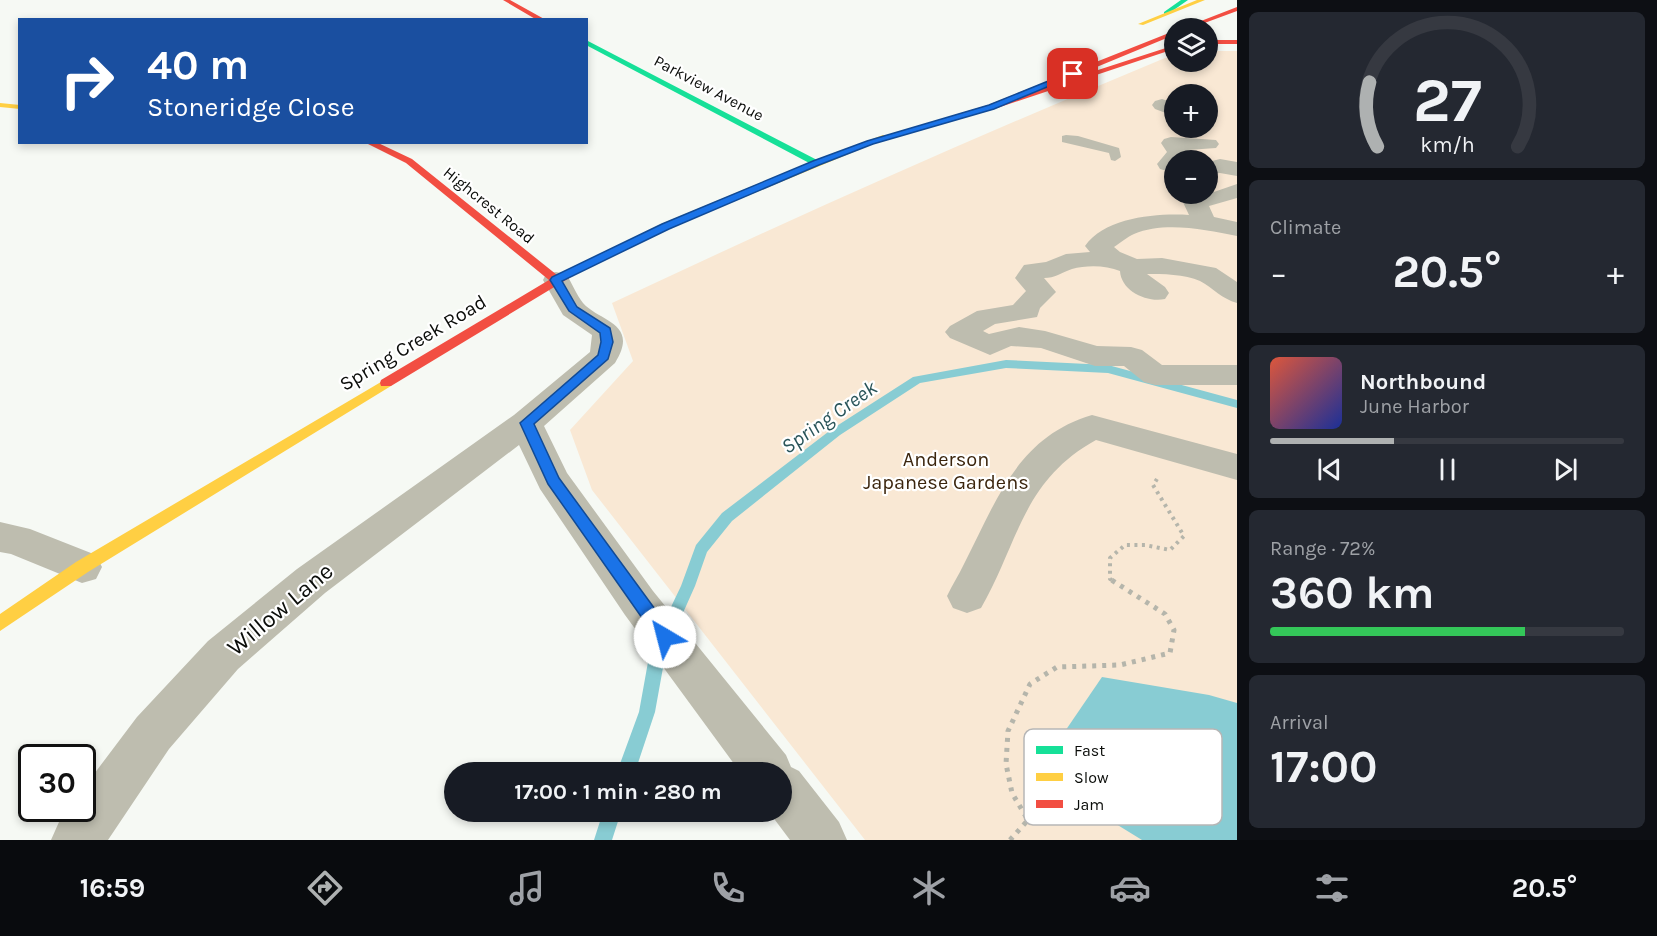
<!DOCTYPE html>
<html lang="en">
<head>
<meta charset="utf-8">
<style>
  :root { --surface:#171b24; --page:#242831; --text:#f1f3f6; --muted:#9ea1a6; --line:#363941; --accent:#aeb1b1 }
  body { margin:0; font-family:Karla,sans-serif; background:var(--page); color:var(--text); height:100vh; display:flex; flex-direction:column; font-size:22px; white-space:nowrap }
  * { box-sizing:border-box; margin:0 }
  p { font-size:20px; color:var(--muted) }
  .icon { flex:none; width:33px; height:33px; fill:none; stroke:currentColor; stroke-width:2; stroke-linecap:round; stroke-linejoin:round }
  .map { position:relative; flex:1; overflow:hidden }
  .drawer { display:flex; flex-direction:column; gap:12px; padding:12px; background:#0d0f14; width:420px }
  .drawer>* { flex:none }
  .hud { position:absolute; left:18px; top:18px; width:570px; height:126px; border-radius:0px; box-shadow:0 3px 9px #0003; background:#1a4fa0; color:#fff; overflow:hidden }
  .fabs { position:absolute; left:1164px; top:18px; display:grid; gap:12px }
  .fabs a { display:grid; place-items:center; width:54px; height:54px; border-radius:50%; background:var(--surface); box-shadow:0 3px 9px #0003; font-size:30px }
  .speed { position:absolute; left:18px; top:744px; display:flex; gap:12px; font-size:30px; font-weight:700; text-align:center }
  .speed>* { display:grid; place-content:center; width:78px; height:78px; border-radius:50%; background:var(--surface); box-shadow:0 3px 9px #0003; line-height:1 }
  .speed .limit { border:3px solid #111; border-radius:9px; background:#fff; color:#111 }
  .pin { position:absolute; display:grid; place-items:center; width:51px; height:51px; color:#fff; margin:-26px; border-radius:12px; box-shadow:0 3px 9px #0006 }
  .me { position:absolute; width:66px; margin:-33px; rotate:323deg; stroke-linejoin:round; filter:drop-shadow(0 0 4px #0008) }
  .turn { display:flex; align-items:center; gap:21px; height:126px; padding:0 30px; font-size:27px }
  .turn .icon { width:78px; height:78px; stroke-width:2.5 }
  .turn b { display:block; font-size:42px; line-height:51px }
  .big { font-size:45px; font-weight:700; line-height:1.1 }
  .drawer .card { flex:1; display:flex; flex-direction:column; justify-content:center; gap:9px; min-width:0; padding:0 21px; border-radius:9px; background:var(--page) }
  .drawer .dial { align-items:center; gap:0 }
  .dial svg { height:156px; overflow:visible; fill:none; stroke:var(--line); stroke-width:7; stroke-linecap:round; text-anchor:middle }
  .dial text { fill:var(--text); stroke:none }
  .song { display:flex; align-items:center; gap:18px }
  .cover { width:72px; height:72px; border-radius:9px; background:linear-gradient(135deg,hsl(10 70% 55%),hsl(230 70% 35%)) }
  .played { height:6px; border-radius:3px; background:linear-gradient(90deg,var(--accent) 35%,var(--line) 35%) }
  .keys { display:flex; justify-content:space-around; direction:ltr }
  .heat { display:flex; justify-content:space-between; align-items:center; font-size:33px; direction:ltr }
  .charge { height:9px; border-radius:4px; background:linear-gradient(90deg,#34c759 72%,var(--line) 0) }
  .trip { position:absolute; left:444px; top:762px; width:348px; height:60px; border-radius:30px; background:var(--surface); box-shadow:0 3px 9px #0003; font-weight:700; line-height:60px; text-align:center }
  .tabs { display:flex; height:96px; justify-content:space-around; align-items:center; background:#090b0e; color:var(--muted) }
  .tabs .icon { width:42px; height:42px }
  .tabs .on { color:var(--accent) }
  .tabs b { font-size:27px; color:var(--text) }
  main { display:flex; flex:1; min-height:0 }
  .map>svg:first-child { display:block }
</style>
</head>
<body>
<main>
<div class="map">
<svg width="1237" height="840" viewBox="0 0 1237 840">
  <rect width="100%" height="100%" fill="#f6f9f4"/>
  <path fill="#f9e8d4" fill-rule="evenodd" d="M 1208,51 L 1237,51 L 1237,840 L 865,840 L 592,490 L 570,430 L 633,361 L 612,303 C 795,217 979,135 1165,58 L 1174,56 L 1174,62 L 1208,62 ZM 1174,94 L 1208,94 L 1208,128 L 1174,128 ZM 1174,160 L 1208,160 L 1208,194 L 1174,194 Z"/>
  <path fill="#88ccd3" d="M 1102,677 L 1209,695 L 1237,703 L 1237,840 L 1142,840 L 1103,816 L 1066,768 L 1059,740 Z"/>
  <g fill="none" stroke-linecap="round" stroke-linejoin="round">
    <path fill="#88ccd3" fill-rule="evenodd" d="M 1006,360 L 1108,365 L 1237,400 L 1237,408 L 1108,373 L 1006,368 L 920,383 L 840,435 L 732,521 L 707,552 L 695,586 L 666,651 L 655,712 L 635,772 L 617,772 L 639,712 L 650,651 L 681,586 L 696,545 L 722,513 L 832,429 L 913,377 Z
      M 603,812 L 621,812 L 612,840 L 594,840 Z"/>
    <path stroke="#b5b5ab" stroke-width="4" stroke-dasharray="3 4.5" stroke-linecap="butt" d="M 1112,580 L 1110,579 L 1110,558 L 1125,545 L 1145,545 L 1170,550 L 1184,536 L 1153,485 L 1157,479"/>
    <path stroke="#b5b5ab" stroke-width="5" stroke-dasharray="4 6" stroke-linecap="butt" d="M 1010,840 L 1028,820 L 1012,793 L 1006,764 L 1008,731 L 1030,684 L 1057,667 L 1120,665 L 1170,653 L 1174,630 L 1165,614 L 1110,579"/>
    <path fill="#bebdaf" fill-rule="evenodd" d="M 1066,135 L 1078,136 L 1119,148 L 1121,157 L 1115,161 L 1111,160 L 1109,153 L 1062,142 L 1062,136 Z"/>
    <path fill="#bebdaf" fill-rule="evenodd" d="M 1162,99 L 1174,103 L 1174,116 L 1155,109 L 1152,105 L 1155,101 Z
      M 1171,137 L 1216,140 L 1219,144 L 1216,148 L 1188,150 L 1192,155 L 1189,160 L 1174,160 L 1174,173 L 1160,169 L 1157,164 L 1167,152 L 1161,143 L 1164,139 Z
      M 1220,159 L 1237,162 L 1237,176 L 1220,173 L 1208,174 L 1208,162 Z
      M 1237,184 L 1237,198 L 1209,206 L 1214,217 L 1237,222 L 1237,236 C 1206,230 1165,221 1134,234 C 1127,237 1120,243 1114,247 L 1120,252 L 1137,259 L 1162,258 L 1216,268 L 1237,282 L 1237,303 C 1222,299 1213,288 1200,281 C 1185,274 1162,274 1147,274 L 1165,287 L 1169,293 L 1165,299 C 1147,303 1121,291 1120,271 C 1106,265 1086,265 1072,269 C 1061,273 1055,278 1044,278 L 1056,292 L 1040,308 L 1037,317 L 995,324 L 983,331 L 989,334 L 1019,327 L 1045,331 L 1097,346 L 1131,347 L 1142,350 L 1162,365 L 1237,365 L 1237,385 L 1155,385 L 1144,382 L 1124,366 L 1095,366 L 1041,348 L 1011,346 L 990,355 L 950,338 L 945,332 L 950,326 L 977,311 L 1013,305 L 1026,291 L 1015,278 L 1024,265 L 1046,262 L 1066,254 L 1090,252 L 1085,246 C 1105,217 1158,213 1189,215 L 1181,198 L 1184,194 L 1208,194 Z
      M 556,272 L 566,274 C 572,283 576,294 583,303 C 600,322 640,323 615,363 L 544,426 L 567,473 L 653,591 L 786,755 L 791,767 L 799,771 L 839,822 L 847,840 L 790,840 L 769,812 L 782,812 L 782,772 L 740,772 L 625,615 L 540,489 L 519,445 L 325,593 L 238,669 L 169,749 L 108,840 L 51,840 L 59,822 L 69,808 L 82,808 L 82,790 L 137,717 L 208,641 L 297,569 L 514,415 L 590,352 L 592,335 L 563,315 L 543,280 L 546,274 Z
      M 1092,415 L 1237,454 L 1237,480 L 1096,440 C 1022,481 1019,542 981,608 L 967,613 L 953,608 L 947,596 C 952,585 959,575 964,564 C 996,502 1017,437 1092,415 Z
      M 0,522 L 30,529 L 96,555 L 102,567 L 96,579 L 82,583 L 11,554 L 0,552 Z"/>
    <path fill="#16e098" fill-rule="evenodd" d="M 1181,0 L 1188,0 L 1168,14 L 1164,14 L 1164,12 Z
      M 586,40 L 819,161 L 820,163 L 813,165 L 586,45 Z"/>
    <path fill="#ffcf43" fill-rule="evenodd" d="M 1197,0 L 1205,0 L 1143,25 L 1138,24 Z
      M 0,103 L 20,105 L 20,109 L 0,107 Z
      M 883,135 L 890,137 L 669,228 L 588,268 L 580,268 L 579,266 L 661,224 L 813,161 Z
      M 386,379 L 391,380 L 392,383 L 391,386 L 88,572 L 0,631 L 0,614 L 76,562 Z"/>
    <path fill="#f24e42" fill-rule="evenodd" d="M 503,0 L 510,0 L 546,20 L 537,20 Z
      M 1237,7 L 1237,11 L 1191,28 L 1183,28 Z
      M 1174,31 L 1174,35 L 1058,83 L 1172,46 L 1174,45 L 1174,49 L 994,109 L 889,139 L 882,137 L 988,105 Z
      M 1208,40 L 1237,40 L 1237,44 L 1208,44 Z
      M 364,142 L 376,142 L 412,159 L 557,275 L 580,264 L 588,264 L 589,266 L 391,386 L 381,386 L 380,383 L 381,380 L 549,280 L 406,163 Z"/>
  </g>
  <path fill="#1a73e8" stroke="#114b97" stroke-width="1.5" d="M 1073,71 L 1076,75 L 994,109 L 873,144 L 819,165 L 669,229 L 562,281 L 577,307 L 610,328 L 613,342 L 608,359 L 534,424 L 559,478 L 671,631 L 674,637 L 671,642 L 665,644 L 659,642 L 548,484 L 520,423 L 598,355 L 601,342 L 600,333 L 569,311 L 550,280 L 552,277 L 662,224 L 813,161 L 867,141 L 989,105 Z"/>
  <g text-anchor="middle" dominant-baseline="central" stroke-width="4.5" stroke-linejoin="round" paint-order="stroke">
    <g font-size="16" fill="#0b0d0a" stroke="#fff">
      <text transform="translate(709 88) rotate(28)">Parkview Avenue</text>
      <text transform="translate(489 205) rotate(39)">Highcrest Road</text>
    </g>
    <g font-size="20" fill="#0b0d0a" stroke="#fff">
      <text transform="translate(413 343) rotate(-31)">Spring Creek Road</text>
    </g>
    <g font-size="20" fill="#3b250d" stroke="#fff">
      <text x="946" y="459">Anderson<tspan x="946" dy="23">Japanese Gardens</tspan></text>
    </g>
    <g font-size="21" font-style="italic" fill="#295459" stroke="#fff">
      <text transform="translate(829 417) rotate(-35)">Spring Creek</text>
    </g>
    <g font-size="24" fill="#0b0d0a" stroke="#fff">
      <text transform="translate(280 609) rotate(-40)">Willow Lane</text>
    </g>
  </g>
  <rect x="1024" y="729" width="198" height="96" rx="9" fill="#fff" stroke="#b6b6b6" stroke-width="1.5"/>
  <rect x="1036" y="746" width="27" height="8" fill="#16e098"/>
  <rect x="1036" y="773" width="27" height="8" fill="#ffcf43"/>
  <rect x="1036" y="800" width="27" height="8" fill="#f24e42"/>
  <g font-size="16" fill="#0b0d0a">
    <text x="1074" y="756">Fast</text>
    <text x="1074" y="783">Slow</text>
    <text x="1074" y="810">Jam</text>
  </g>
</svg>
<div class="fabs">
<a><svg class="icon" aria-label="layers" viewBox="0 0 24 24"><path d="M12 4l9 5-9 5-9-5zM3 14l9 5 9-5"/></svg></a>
<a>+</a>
<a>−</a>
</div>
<div class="speed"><div class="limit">30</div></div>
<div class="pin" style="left:1073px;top:74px;background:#d93025"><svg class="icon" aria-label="arrive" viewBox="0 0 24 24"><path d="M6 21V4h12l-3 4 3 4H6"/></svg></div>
<svg class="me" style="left:665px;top:637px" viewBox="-20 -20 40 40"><circle r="19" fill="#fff"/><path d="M0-13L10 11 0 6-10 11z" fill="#1a73e8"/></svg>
<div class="trip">17:00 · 1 min · 280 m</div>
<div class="hud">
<div class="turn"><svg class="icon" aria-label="right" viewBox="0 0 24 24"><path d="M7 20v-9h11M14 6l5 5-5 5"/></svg><div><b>40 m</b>Stoneridge Close</div></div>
</div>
</div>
<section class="drawer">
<div class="card dial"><svg viewBox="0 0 100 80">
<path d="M14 69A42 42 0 1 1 86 69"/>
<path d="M14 69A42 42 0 0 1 10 36" stroke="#aeb1b1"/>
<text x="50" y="56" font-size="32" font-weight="700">27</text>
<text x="50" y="72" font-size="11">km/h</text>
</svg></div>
<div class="card"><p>Climate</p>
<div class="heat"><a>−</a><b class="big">20.5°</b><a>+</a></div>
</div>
<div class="card">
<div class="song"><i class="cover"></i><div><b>Northbound</b><p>June Harbor</p></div></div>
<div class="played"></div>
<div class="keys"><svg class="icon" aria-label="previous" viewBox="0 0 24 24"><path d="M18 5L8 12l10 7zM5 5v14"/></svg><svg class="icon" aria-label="pause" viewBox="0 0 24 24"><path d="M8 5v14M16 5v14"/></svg><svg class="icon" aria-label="next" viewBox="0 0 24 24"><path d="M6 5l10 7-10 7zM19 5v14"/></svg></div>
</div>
<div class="card"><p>Range · 72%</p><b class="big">360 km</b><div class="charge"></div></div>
<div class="card"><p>Arrival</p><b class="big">17:00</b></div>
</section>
</main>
<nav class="tabs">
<b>16:59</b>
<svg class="icon on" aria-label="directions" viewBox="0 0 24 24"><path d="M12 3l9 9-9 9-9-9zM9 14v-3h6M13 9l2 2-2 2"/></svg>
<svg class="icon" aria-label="music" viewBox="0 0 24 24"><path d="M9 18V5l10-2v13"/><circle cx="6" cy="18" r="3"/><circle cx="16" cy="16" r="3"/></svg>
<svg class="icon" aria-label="phone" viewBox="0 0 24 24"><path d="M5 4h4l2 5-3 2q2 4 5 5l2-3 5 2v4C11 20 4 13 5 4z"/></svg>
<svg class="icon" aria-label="climate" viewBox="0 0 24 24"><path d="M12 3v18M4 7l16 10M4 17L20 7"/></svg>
<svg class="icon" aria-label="car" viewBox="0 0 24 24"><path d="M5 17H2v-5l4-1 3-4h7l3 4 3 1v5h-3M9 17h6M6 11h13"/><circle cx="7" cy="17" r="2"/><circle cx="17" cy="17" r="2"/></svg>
<svg class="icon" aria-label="filters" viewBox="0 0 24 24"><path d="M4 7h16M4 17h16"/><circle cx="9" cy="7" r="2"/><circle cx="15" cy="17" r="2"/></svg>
<b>20.5°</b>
</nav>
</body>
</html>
